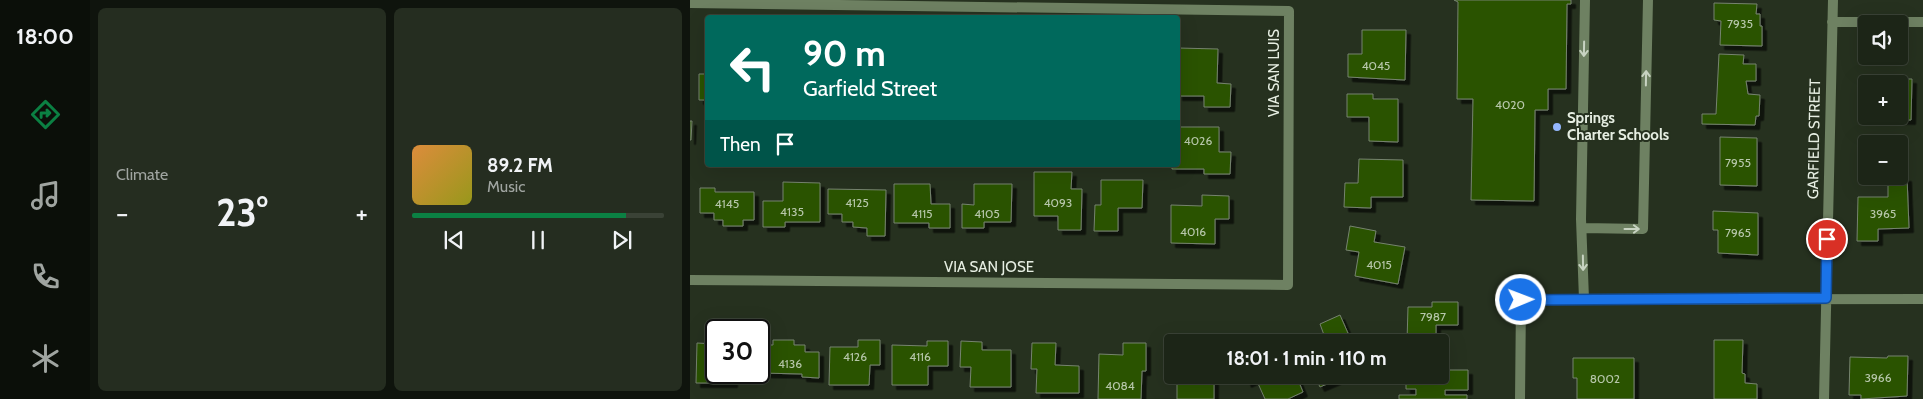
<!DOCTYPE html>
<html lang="en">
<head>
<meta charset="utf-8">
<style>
  :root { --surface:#1c2517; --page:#252d20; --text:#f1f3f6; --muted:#a0a5a1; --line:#3a4236; --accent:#0b8043 }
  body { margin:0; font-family:Cabin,sans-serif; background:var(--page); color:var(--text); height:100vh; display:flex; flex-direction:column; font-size:19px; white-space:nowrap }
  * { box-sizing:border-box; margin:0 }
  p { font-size:16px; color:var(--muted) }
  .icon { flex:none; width:28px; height:28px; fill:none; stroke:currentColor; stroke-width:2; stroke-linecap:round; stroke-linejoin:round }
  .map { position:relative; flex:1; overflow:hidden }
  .details { display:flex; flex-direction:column; gap:8px; padding:8px; background:#0f140d; width:600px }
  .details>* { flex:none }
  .guide { position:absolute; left:15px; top:15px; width:475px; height:152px; border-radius:5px; box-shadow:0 5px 20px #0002,0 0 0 1px var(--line); background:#00695c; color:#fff; overflow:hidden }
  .fabs { position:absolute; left:1168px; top:15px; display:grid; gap:10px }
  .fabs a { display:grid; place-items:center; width:50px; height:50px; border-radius:5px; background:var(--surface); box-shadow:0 5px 20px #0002,0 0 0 1px var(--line); font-size:25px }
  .speed { position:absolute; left:15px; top:319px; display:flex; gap:10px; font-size:25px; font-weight:700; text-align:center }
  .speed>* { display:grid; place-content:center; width:65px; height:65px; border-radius:50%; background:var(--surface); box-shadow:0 5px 20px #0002,0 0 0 1px var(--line); line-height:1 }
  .speed .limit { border:2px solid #111; border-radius:8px; background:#fff; color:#111 }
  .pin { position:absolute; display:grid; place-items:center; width:42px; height:42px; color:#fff; margin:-21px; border:2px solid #fff; border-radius:50%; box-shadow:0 1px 5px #0007 }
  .me { position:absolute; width:55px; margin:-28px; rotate:89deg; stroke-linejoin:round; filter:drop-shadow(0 0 4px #0008) }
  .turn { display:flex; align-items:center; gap:18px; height:105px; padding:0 15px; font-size:22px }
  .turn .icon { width:65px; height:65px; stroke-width:2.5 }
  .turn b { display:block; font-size:35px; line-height:42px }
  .then { display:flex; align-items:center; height:48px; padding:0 15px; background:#0003; gap:10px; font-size:19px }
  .big { font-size:38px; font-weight:700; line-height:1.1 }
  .details .tile { flex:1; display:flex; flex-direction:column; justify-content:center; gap:8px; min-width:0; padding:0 18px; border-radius:8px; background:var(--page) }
  .song { display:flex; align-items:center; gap:15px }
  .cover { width:60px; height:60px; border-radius:8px; background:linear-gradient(135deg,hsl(30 70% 55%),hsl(60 70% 35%)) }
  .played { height:5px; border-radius:2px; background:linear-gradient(90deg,var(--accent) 85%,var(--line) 85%) }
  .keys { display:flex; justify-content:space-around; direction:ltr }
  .heat { display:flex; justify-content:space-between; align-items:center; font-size:28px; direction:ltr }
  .details .tiles { flex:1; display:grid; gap:8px; grid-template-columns:repeat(2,1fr) }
  .trip { position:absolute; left:474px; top:334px; width:285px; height:50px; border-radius:5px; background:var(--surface); box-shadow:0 5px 20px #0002,0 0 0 1px var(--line); font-weight:700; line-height:50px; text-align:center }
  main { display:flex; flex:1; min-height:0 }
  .dock { display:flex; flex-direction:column; width:90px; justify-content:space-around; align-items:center; background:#0b0f09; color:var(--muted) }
  .dock .icon { width:35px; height:35px }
  .dock .selected { color:var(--accent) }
  .dock b { font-size:22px; color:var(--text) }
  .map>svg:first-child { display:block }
</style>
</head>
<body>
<main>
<nav class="dock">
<b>18:00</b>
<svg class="icon selected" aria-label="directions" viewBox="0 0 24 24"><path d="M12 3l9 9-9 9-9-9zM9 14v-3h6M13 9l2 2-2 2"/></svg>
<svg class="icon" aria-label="music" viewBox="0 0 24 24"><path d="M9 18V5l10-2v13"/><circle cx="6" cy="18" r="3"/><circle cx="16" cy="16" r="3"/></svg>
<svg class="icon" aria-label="phone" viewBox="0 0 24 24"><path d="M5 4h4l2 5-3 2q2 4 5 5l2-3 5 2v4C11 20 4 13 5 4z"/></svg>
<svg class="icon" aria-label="climate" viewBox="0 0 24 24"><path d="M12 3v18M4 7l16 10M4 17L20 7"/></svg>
</nav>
<section class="details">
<div class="tiles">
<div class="tile"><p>Climate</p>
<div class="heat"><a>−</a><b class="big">23°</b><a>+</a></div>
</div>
<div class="tile">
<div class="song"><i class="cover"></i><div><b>89.2 FM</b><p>Music</p></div></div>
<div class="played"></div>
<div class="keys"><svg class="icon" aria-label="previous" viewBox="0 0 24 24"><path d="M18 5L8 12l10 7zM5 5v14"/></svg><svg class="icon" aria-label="pause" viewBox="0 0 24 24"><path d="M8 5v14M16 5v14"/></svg><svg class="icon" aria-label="next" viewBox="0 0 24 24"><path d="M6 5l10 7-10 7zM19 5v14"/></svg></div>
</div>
</div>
</section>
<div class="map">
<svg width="1233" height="399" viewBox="0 0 1233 399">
  <defs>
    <filter id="shadow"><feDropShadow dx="4.5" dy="4.5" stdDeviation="0" flood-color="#0009"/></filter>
  </defs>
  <rect width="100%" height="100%" fill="#26311f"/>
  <path fill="#2a5300" stroke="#76836f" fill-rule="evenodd" filter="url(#shadow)" d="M 764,0 L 881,0 L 881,4 L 877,4 L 876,89 L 858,89 L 858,110 L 845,110 L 844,201 L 781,200 L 783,99 L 767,99 L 768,2 Z
    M 1024,3 L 1067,4 L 1066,14 L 1070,14 L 1070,26 L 1072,26 L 1072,46 L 1030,45 L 1031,21 L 1024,20 Z
    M 672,30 L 716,30 L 715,80 L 658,77 L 658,54 L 672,54 Z
    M 488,48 L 528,49 L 527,83 L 541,84 L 540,107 L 514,107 L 514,96 L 488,96 Z
    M 1029,54 L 1054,55 L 1053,64 L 1066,64 L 1066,81 L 1056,81 L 1058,94 L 1070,95 L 1069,116 L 1066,116 L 1065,125 L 1012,124 L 1012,114 L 1026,114 Z
    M 9,74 L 18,74 L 18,100 L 9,100 Z
    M 1201,79 L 1222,79 L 1221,120 L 1173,119 L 1174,81 L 1201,81 ZM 1176,84 L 1209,84 L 1209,116 L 1176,116 Z
    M 657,94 L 683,94 L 683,99 L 708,99 L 708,142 L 679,141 L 679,117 L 657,117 Z
    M 0,121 L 2,121 L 1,140 L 0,140 Z
    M 488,127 L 529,127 L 529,152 L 541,152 L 540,174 L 514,174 L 514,169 L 482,169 L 482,165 L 488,165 Z
    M 1030,137 L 1067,138 L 1067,186 L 1030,185 Z
    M 669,159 L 713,160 L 713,197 L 681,197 L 681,208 L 654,207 L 655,183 L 668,183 Z
    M 344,172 L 382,172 L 381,189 L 392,189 L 391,230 L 368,230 L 368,216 L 344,216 Z
    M 1198,177 L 1217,177 L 1219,228 L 1188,229 L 1188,241 L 1167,241 L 1168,197 L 1198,197 Z
    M 411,180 L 453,180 L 452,208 L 428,208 L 428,231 L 404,231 L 405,205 L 411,205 Z
    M 93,182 L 130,183 L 130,222 L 95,222 L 95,227 L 73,227 L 73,201 L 93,201 Z
    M 204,184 L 240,184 L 241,204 L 260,204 L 260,228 L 239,228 L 239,223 L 204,223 Z
    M 284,184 L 322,184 L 321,222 L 294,222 L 294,228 L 272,228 L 272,204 L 284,205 Z
    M 10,188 L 25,188 L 25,192 L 64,192 L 64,220 L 53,220 L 53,226 L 33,226 L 33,220 L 24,220 L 24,213 L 10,213 Z
    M 138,189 L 196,190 L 195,236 L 177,236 L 177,228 L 163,227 L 163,222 L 152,222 L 152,214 L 138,214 Z
    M 512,195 L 539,196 L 539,219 L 525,219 L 525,244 L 481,243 L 481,205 L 512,206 Z
    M 1023,211 L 1068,213 L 1068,255 L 1028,253 L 1028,230 L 1023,230 Z
    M 660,226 L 686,231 L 684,242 L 715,247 L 708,284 L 665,276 L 669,252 L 656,250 Z
    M 742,302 L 768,302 L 768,325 L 746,325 L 746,342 L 717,342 L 718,307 L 742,307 Z
    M 650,315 L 661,340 L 658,342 L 617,342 L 634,335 L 630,324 Z
    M 83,340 L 104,340 L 104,345 L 115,345 L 115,352 L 129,352 L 129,378 L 112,377 L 112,374 L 71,373 L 72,345 L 83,345 Z
    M 168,340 L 190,340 L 190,365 L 180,365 L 179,385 L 139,385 L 140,347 L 168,347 Z
    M 1024,340 L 1053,340 L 1052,373 L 1055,374 L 1055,383 L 1067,384 L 1067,399 L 1024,399 Z
    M 237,341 L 258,341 L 258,366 L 238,366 L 238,385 L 202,385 L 202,345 L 237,346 Z
    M 271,341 L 292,342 L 292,350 L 321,350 L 321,387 L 280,387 L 281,367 L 270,367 Z
    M 7,343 L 26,344 L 26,372 L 43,372 L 43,383 L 6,383 Z
    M 342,343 L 366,343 L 365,365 L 389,366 L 389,393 L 346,393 L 347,369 L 341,369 Z
    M 433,343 L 456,343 L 456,371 L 452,371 L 451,399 L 408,399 L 409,354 L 433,355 Z
    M 477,344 L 482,344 L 482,371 L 476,371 Z
    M 1198,356 L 1218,356 L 1217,396 L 1171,399 L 1171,395 L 1159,395 L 1160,357 L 1197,358 Z
    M 883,358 L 944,358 L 944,399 L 887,399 L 887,378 L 883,378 Z
    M 750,370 L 778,370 L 778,390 L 755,390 L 755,395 L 777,395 L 777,399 L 709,399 L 709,395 L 726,395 L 726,389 L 716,389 L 716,375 L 750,375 Z
    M 487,375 L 524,375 L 524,399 L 487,399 Z
    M 554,375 L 606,375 L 613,392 L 598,399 L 575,399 L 566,379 L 557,383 Z
    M 624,375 L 658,375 L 630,387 Z"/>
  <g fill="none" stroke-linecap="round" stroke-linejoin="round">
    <path stroke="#6e8162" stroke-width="10" d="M 893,228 L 953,229 L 958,0
      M 894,299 L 891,219 L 895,0"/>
    <path stroke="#6e8162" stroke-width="10" d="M 0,3 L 599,11 L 598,285 L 0,280
      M 1142,22 L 1233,22
      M 830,399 L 831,300 L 1233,299
      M 1134,399 L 1143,0"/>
  </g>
  <defs><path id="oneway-shaft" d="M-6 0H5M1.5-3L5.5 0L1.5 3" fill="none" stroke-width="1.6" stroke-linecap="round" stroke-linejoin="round" transform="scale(1.25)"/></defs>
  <g stroke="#c8d3c2">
    <use href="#oneway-shaft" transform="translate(894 49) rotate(91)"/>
    <use href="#oneway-shaft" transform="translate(956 78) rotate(-89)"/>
    <use href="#oneway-shaft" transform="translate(942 229)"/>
    <use href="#oneway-shaft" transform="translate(893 263) rotate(89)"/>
  </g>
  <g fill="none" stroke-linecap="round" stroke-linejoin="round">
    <g stroke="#114b97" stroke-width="12">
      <path id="route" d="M 831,300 L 1136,298 L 1137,239"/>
    </g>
    <use href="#route" stroke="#1a73e8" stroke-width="9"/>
  </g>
  <circle fill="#94b7fd" stroke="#26311f" stroke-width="2" cx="867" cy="127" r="5"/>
  <g text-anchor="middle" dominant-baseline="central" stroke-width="4" stroke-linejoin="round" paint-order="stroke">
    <g font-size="12" fill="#b7c7aa">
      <text x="1050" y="23">7935</text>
      <text x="686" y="65">4045</text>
      <text x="820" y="104">4020</text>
      <text x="508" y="140">4026</text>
      <text x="1048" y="162">7955</text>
      <text x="167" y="202">4125</text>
      <text x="368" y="202">4093</text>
      <text x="37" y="203">4145</text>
      <text x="102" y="211">4135</text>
      <text x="232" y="213">4115</text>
      <text x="297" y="213">4105</text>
      <text x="1193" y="213">3965</text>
      <text x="503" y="231">4016</text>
      <text x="1048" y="232">7965</text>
      <text x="689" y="264">4015</text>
      <text x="743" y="316">7987</text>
      <text x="165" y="356">4126</text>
      <text x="230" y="356">4116</text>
      <text x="100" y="363">4136</text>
      <text x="1188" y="377">3966</text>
      <text x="915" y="378">8002</text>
      <text x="430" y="385">4084</text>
    </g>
    <g font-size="15" fill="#e6eee2" stroke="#26311f">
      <text transform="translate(584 73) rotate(-90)">VIA SAN LUIS</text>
      <text transform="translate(1124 139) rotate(-89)">GARFIELD STREET</text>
      <text x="299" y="267">VIA SAN JOSE</text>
    </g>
    <g font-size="15" font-weight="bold" fill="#e6eee2" stroke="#26311f" text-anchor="start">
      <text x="877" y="118">Springs<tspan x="877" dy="17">Charter Schools</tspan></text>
    </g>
  </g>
</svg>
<div class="fabs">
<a><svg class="icon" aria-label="sound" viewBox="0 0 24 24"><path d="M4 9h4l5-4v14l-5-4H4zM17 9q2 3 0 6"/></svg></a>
<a>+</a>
<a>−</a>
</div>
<div class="speed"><div class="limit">30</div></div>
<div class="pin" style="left:1137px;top:239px;background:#d93025"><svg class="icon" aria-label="arrive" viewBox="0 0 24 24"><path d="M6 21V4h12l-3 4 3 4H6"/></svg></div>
<svg class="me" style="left:831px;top:300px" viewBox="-20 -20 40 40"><circle r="17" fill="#1a73e8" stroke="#fff" stroke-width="3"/><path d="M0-11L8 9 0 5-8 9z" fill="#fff"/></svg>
<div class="trip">18:01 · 1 min · 110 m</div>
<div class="guide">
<div class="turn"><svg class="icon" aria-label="left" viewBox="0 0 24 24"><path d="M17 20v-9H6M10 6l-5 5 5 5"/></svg><div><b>90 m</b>Garfield Street</div></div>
<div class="then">Then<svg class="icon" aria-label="arrive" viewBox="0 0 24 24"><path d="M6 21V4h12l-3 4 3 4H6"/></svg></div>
</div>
</div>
</main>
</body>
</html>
